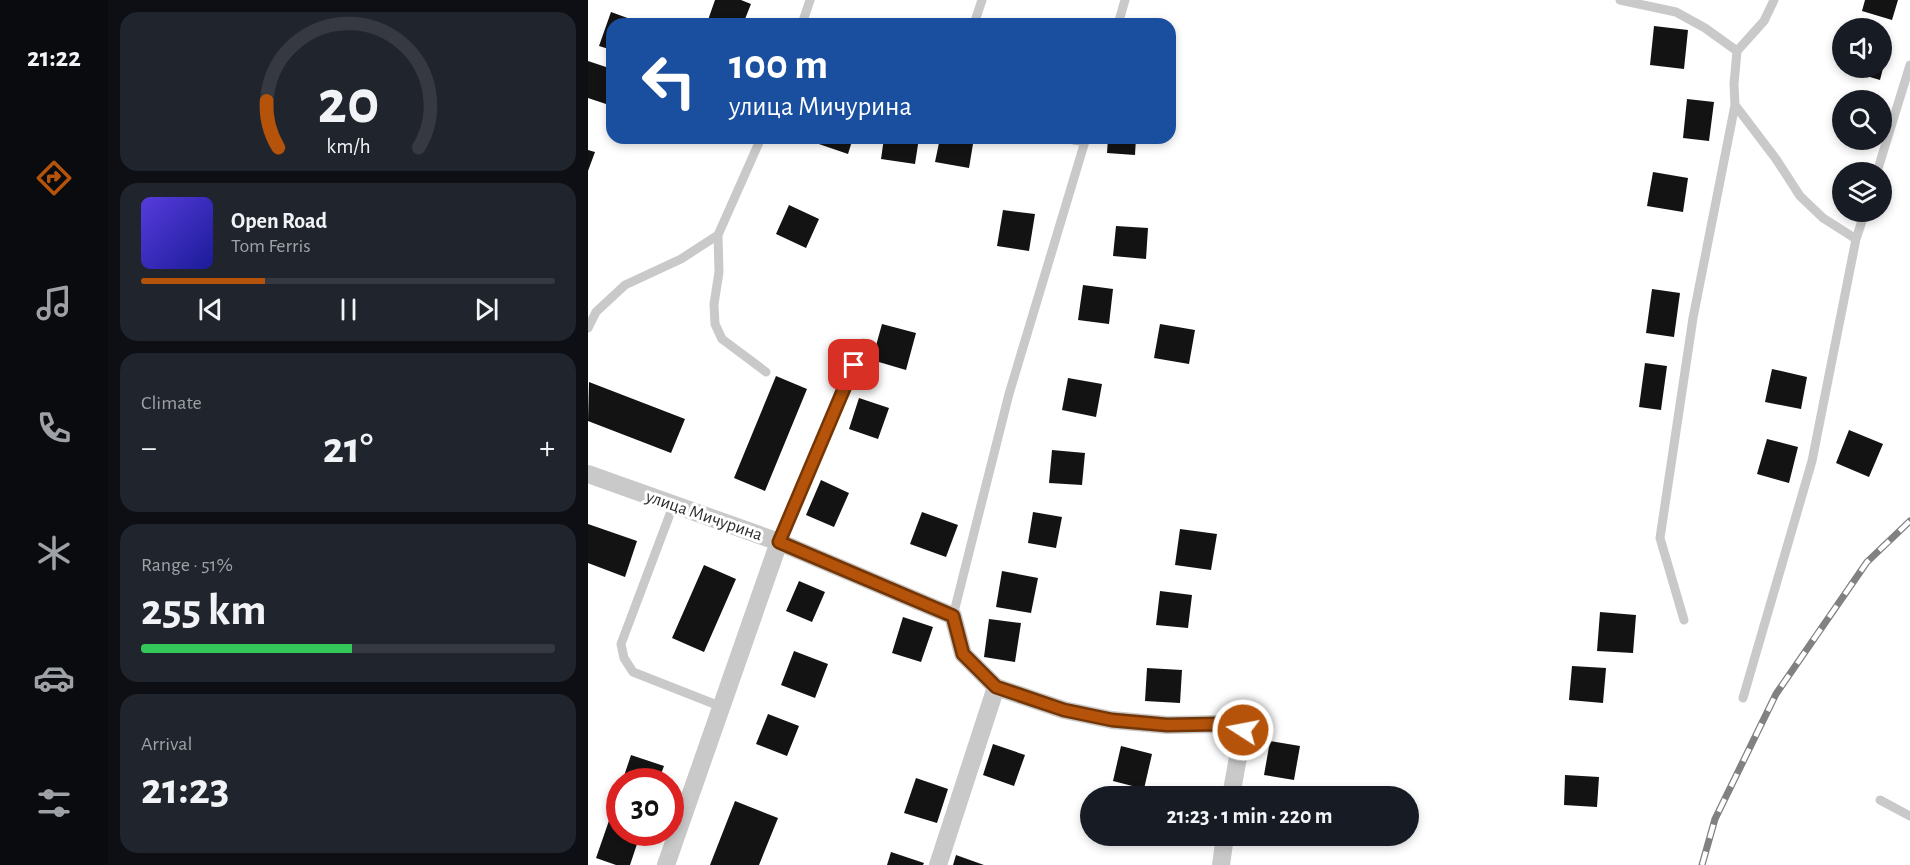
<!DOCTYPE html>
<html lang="en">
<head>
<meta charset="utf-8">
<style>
  :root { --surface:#171b24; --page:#20242c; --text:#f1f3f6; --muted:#9ea1a6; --line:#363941; --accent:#b45309 }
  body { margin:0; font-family:"Alegreya Sans",sans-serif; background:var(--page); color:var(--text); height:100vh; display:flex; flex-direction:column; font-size:22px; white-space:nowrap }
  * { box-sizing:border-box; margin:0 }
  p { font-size:20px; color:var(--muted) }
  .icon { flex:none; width:33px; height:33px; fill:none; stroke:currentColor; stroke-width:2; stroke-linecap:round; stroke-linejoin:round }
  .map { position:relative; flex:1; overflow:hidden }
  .drawer { display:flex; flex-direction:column; gap:12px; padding:12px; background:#0d0f14; width:480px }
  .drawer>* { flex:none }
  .hud { position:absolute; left:18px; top:18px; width:570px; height:126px; border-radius:18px; box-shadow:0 3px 9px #0003; background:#1a4fa0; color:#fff; overflow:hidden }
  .tools { position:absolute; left:1244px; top:18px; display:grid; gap:12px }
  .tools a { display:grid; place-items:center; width:60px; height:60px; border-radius:50%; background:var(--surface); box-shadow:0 3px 9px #0003; font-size:30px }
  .speed { position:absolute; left:18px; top:768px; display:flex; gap:12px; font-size:30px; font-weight:700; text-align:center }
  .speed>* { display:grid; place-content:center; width:78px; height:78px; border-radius:50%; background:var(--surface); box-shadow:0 3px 9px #0003; line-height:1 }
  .speed .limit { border:9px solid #d22; background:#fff; color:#111 }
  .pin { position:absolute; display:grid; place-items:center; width:51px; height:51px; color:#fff; margin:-26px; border-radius:12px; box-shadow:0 3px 9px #0006 }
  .me { position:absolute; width:66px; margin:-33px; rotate:281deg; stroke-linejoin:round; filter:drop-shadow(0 0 4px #0008) }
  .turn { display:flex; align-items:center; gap:21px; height:126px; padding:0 24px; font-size:27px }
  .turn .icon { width:78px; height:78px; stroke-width:2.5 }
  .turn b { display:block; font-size:42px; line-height:51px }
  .big { font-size:45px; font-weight:700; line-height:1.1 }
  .drawer .tile { flex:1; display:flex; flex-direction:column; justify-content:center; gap:9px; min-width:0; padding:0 21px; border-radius:18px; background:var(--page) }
  .drawer .dial { align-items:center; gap:0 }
  .dial svg { height:156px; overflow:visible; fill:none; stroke:var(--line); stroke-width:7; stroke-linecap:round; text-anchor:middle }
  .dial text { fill:var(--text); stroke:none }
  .song { display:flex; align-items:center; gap:18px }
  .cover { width:72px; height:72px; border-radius:9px; background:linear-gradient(135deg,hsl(250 70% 55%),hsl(240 70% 35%)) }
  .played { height:6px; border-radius:3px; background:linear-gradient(90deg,var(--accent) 30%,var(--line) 30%) }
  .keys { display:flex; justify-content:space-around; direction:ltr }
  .heat { display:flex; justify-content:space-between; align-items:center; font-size:33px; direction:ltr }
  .charge { height:9px; border-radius:4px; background:linear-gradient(90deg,#34c759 51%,var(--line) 0) }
  .trip { position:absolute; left:492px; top:786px; width:339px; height:60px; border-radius:30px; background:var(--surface); box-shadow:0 3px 9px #0003; font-weight:700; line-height:60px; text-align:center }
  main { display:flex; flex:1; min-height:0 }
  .menu { display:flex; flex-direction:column; width:108px; justify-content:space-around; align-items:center; background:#090b0e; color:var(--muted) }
  .menu .icon { width:42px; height:42px }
  .menu .current { color:var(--accent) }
  .menu b { font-size:27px; color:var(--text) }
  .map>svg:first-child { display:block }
</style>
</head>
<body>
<main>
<nav class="menu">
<b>21:22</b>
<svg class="icon current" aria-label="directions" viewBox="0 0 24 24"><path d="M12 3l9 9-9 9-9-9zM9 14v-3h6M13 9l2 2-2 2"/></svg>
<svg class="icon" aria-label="music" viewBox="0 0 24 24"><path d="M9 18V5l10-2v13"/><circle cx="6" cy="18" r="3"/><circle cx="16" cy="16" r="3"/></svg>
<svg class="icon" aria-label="phone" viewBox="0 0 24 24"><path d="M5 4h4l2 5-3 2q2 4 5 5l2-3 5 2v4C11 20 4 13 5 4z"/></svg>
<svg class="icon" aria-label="climate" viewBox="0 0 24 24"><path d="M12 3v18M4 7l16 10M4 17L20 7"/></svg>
<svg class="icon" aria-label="car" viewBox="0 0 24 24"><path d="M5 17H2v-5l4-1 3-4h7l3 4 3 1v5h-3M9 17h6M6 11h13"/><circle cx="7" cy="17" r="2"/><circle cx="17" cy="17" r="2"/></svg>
<svg class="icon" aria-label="filters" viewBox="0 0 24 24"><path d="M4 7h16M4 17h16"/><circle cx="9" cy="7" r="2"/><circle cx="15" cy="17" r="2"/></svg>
</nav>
<section class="drawer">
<div class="tile dial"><svg viewBox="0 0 100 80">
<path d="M14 69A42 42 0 1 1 86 69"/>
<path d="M14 69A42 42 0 0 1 8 45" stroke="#b45309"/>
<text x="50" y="56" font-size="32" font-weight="700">20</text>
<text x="50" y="72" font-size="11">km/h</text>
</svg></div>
<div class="tile">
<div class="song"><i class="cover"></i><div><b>Open Road</b><p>Tom Ferris</p></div></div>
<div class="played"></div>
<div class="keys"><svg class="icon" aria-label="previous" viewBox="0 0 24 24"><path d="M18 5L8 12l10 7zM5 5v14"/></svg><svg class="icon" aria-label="pause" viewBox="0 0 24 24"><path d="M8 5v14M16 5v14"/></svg><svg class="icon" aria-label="next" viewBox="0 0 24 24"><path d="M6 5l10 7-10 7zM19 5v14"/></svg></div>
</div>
<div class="tile"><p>Climate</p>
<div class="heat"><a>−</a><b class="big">21°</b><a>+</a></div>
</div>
<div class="tile"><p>Range · 51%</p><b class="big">255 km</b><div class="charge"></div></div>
<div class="tile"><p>Arrival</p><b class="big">21:23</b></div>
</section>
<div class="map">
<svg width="1322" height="865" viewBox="0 0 1322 865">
  <rect width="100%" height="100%" fill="#fff"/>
  <path fill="#131313" d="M 127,0 L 153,0 L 163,4 L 155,24 L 131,24 L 120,20 Z
    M 1277,0 L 1310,0 L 1304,20 L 1274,11 Z
    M 23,12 L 56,24 L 24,24 L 24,50 L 11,46 Z
    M 1066,26 L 1100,30 L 1096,69 L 1062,65 Z
    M 1293,43 L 1301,45 L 1292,80 L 1255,69 L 1256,68 L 1293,68 Z
    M 0,61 L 24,69 L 24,97 L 21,105 L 0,98 Z
    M 1099,99 L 1126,102 L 1121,141 L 1095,138 Z
    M 226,138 L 265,138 L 260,154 L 225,142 Z
    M 296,138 L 331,138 L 327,164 L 293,159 Z
    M 352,138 L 386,138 L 381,168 L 347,162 Z
    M 520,138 L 548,138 L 547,155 L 519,153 Z
    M 0,150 L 7,152 L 0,171 Z
    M 1065,172 L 1100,178 L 1095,212 L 1059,206 Z
    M 201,205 L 231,219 L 218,248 L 188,234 Z
    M 415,210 L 447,214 L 441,251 L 409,246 Z
    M 528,226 L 560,228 L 558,259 L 525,256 Z
    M 495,285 L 525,289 L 521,324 L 490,320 Z
    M 1064,289 L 1092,293 L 1086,337 L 1058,333 Z
    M 294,324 L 328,333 L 318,370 L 284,360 Z
    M 572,324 L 607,330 L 601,364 L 566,358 Z
    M 1057,363 L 1079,366 L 1073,410 L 1051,407 Z
    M 1184,369 L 1219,377 L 1213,409 L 1177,402 Z
    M 188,376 L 219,389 L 177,491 L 146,478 Z
    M 480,378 L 514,384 L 508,417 L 474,410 Z
    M 1,382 L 97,419 L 83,453 L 0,421 Z
    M 271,398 L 301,408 L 290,439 L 261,429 Z
    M 1261,430 L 1295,444 L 1281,477 L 1248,463 Z
    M 1179,439 L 1210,447 L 1201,483 L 1169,474 Z
    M 464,450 L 497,453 L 494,485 L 461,483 Z
    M 233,480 L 261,493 L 246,527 L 218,515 Z
    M 334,512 L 370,525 L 358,557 L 322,544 Z
    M 445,512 L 474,517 L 468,548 L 440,543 Z
    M 0,524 L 49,541 L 37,577 L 0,563 Z
    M 592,529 L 629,534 L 623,570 L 587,565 Z
    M 116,565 L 148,579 L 116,652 L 84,638 Z
    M 414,571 L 450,578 L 443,613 L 408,607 Z
    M 211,581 L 237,592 L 224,622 L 198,611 Z
    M 572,591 L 604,595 L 600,628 L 568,625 Z
    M 1012,612 L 1048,615 L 1045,653 L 1009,651 Z
    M 315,617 L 345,627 L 333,662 L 304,653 Z
    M 401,619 L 433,623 L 427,662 L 396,657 Z
    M 206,651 L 240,664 L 227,698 L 193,685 Z
    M 984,666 L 1018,668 L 1015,703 L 981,700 Z
    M 559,668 L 594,670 L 592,703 L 557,701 Z
    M 180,714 L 211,726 L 199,756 L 168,744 Z
    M 682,741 L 712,746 L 706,780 L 676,775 Z
    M 405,744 L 437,755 L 426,786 L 395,775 Z
    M 533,746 L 564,754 L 556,789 L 525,781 Z
    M 43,755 L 76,766 L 70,782 L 34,782 Z
    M 977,775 L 1011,777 L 1009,807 L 976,805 Z
    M 328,778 L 360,789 L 349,823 L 316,813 Z
    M 32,789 L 32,832 L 53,832 L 42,865 L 28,865 L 8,858 Z
    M 147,801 L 190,818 L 171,865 L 122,865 Z
    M 303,852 L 336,863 L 335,865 L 299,865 Z
    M 368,855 L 396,865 L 365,865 Z"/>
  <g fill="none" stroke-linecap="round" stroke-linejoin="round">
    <path stroke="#c9c9c9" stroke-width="9" d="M 1032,0 L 1088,12 L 1117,28 L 1149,51
      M 1186,0 L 1176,21 L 1149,51 L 1146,84 L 1147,105 L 1188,159 L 1212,196 L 1235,218 L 1268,239
      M 214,24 L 222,0
      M 386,24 L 394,0
      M 530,24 L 537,0
      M 475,138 L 497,142
      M 1289,172 L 1322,65
      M 130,235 L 131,272 L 126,304 L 127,324 L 134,339 L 178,372
      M 0,328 L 8,312 L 37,285 L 93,259 L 130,235 L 173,138
      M 85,506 L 33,644 L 36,658 L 45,672 L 134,707
      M 191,542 L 275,343
      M 365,616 L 421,394 L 498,138
      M 1096,620 L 1072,538 L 1105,318 L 1147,105
      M 1155,698 L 1224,461 L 1268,239 L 1277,212
      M 1292,800 L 1322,816"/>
    <path stroke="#c9c9c9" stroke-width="18" d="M 0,474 L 191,542 L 365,616 L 375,654 L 408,687 L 476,710 L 524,720 L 579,725 L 631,724 L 655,730 L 643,796
      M 78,865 L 191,542
      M 350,865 L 408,687
      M 633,865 L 637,836"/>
    <g stroke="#818181" stroke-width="7">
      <path id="rail" d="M 1114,865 L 1127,819 L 1188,694 L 1279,562 L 1322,521"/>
    </g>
    <use href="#rail" stroke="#fff" stroke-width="4.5" stroke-dasharray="14" stroke-linecap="butt"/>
  </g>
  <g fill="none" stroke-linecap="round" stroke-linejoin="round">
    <g stroke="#753606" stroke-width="15">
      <path id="route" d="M 266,365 L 191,542 L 365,616 L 375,654 L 408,687 L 476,710 L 524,720 L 579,725 L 631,724 L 655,730"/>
    </g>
    <use href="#route" stroke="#b45309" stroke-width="10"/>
  </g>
  <g text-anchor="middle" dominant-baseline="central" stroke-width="6" stroke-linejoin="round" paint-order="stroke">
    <g font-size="18" fill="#2c2c2c" stroke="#fff">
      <text transform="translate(116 516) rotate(19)">улица Мичурина</text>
    </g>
  </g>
</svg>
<div class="tools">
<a><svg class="icon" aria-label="sound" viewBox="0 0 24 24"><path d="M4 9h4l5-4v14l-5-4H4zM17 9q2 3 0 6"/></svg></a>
<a><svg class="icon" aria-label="search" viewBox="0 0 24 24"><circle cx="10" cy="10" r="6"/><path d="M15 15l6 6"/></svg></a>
<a><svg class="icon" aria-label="layers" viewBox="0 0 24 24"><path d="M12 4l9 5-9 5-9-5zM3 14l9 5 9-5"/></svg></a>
</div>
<div class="speed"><div class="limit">30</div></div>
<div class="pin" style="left:266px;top:365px;background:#d93025"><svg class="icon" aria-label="arrive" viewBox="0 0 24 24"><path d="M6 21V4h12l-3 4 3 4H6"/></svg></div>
<svg class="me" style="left:655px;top:730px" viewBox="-20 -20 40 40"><circle r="17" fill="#b45309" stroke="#fff" stroke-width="3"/><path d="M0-11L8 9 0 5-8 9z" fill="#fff"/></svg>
<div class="trip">21:23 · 1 min · 220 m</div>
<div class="hud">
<div class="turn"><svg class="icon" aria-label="left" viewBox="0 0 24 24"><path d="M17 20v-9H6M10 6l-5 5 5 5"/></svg><div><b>100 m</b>улица Мичурина</div></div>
</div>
</div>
</main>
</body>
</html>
